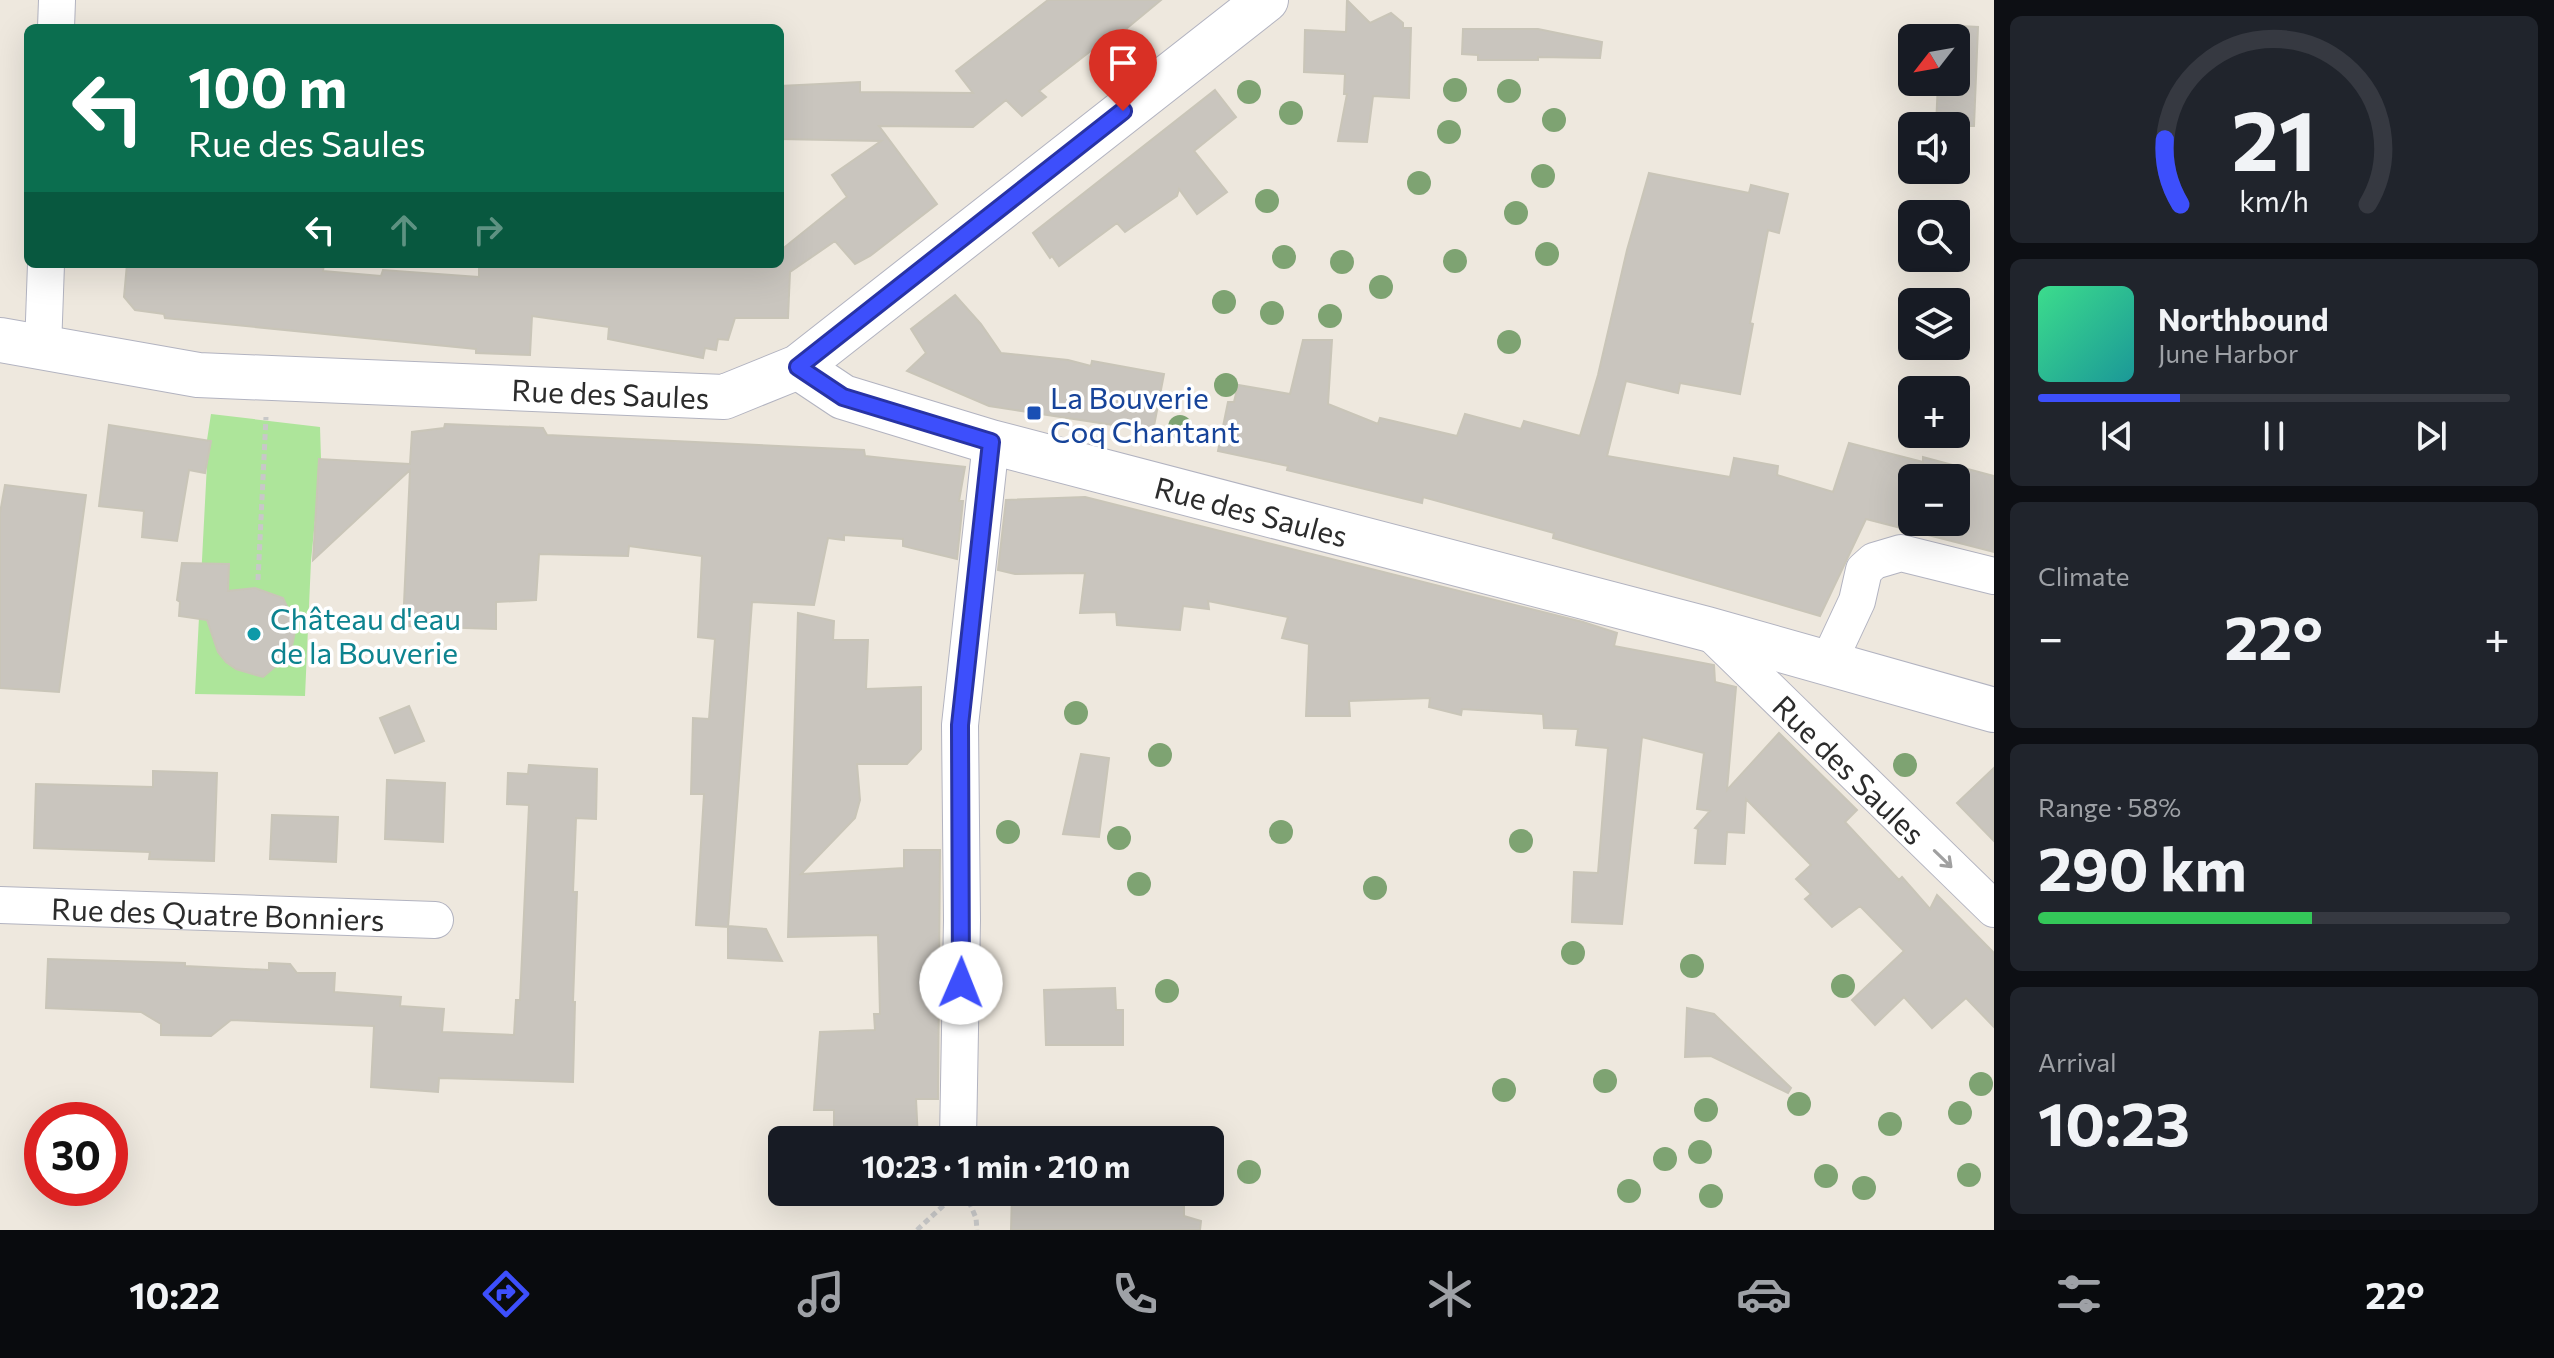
<!DOCTYPE html>
<html lang="en">
<head>
<meta charset="utf-8">
<style>
  :root { --surface:#171b24; --page:#20242c; --text:#f1f3f6; --muted:#9ea1a6; --line:#363941; --accent:#3d4ffc }
  body { margin:0; font-family:Commissioner,sans-serif; background:var(--page); color:var(--text); height:100vh; display:flex; flex-direction:column; font-size:30px; white-space:nowrap }
  * { box-sizing:border-box; margin:0 }
  p { font-size:26px; color:var(--muted) }
  .icon { flex:none; width:44px; height:44px; fill:none; stroke:currentColor; stroke-width:2; stroke-linecap:round; stroke-linejoin:round }
  .map { position:relative; flex:1; overflow:hidden }
  .side { display:flex; flex-direction:column; gap:16px; padding:16px; background:#0d0f14; width:560px }
  .side>* { flex:none }
  .guide { position:absolute; left:24px; top:24px; width:760px; height:244px; border-radius:12px; box-shadow:0 8px 32px #0002; background:#0b6e4f; color:#fff; overflow:hidden }
  .needle { width:52px; rotate:239deg }
  .buttons { position:absolute; left:1898px; top:24px; display:grid; gap:16px }
  .buttons a { display:grid; place-items:center; width:72px; height:72px; border-radius:12px; background:var(--surface); box-shadow:0 8px 32px #0002; font-size:40px }
  .speed { position:absolute; left:24px; top:1102px; display:flex; gap:16px; font-size:40px; font-weight:700; text-align:center }
  .speed>* { display:grid; place-content:center; width:104px; height:104px; border-radius:50%; background:var(--surface); box-shadow:0 8px 32px #0002; line-height:1 }
  .speed .limit { border:12px solid #d22; background:#fff; color:#111 }
  .pin { position:absolute; display:grid; place-items:center; width:68px; height:68px; color:#fff; margin:-82px -34px; border-radius:50% 50% 50% 0; rotate:-45deg; box-shadow:0 0 8px #0007 }
  .pin .icon { rotate:45deg }
  .me { position:absolute; width:88px; margin:-44px; rotate:1deg; stroke-linejoin:round; filter:drop-shadow(0 0 6px #0008) }
  .turn { display:flex; align-items:center; gap:28px; height:168px; padding:0 32px; font-size:36px }
  .turn .icon { width:104px; height:104px; stroke-width:2.5 }
  .turn b { display:block; font-size:56px; line-height:68px }
  .lanes { display:flex; align-items:center; height:76px; padding:0 32px; background:#0003; justify-content:center; gap:40px; direction:ltr }
  .lanes .off { opacity:.35 }
  .big { font-size:60px; font-weight:700; line-height:1.1 }
  .side .card { flex:1; display:flex; flex-direction:column; justify-content:center; gap:12px; min-width:0; padding:0 28px; border-radius:12px; background:var(--page) }
  .side .dial { align-items:center; gap:0 }
  .dial svg { height:208px; overflow:visible; fill:none; stroke:var(--line); stroke-width:7; stroke-linecap:round; text-anchor:middle }
  .dial text { fill:var(--text); stroke:none }
  .song { display:flex; align-items:center; gap:24px }
  .cover { width:96px; height:96px; border-radius:12px; background:linear-gradient(135deg,hsl(150 70% 55%),hsl(180 70% 35%)) }
  .played { height:8px; border-radius:4px; background:linear-gradient(90deg,var(--accent) 30%,var(--line) 30%) }
  .keys { display:flex; justify-content:space-around; direction:ltr }
  .heat { display:flex; justify-content:space-between; align-items:center; font-size:44px; direction:ltr }
  .charge { height:12px; border-radius:6px; background:linear-gradient(90deg,#34c759 58%,var(--line) 0) }
  .trip { position:absolute; left:768px; top:1126px; width:456px; height:80px; border-radius:12px; background:var(--surface); box-shadow:0 8px 32px #0002; font-weight:700; line-height:80px; text-align:center }
  .tab-bar { display:flex; height:128px; justify-content:space-around; align-items:center; background:#090b0e; color:var(--muted) }
  .tab-bar .icon { width:56px; height:56px }
  .tab-bar .current { color:var(--accent) }
  .tab-bar b { font-size:36px; color:var(--text) }
  main { display:flex; flex:1; min-height:0 }
  .map>svg:first-child { display:block }
</style>
</head>
<body>
<main>
<div class="map">
<svg width="1994" height="1230" viewBox="0 0 1994 1230">
  <rect width="100%" height="100%" fill="#eee8de"/>
  <path fill="#ade59a" d="M 211,414 L 320,427 L 321,459 L 311,561 L 305,696 L 195,694 L 207,464 L 211,442 L 207,440 Z"/>
  <path fill="#c9c5be" stroke="#c9c5b8" stroke-width="2" fill-rule="evenodd" d="M 1048,0 L 1161,0 L 1126,29 L 1139,41 L 1106,67 L 1092,50 L 1039,91 L 1046,97 L 1022,116 L 1006,100 L 973,127 L 879,126 L 937,204 L 870,256 L 855,264 L 835,241 L 790,272 L 788,318 L 735,318 L 728,340 L 718,339 L 716,350 L 705,348 L 703,358 L 608,339 L 609,327 L 532,316 L 530,355 L 476,353 L 476,349 L 165,318 L 164,314 L 135,310 L 124,297 L 127,264 L 324,264 L 323,271 L 381,276 L 383,270 L 479,277 L 479,264 L 781,264 L 780,251 L 847,197 L 832,175 L 881,141 L 780,139 L 780,86 L 860,82 L 860,92 L 973,93 L 956,71 Z
    M 1347,0 L 1370,23 L 1391,13 L 1403,23 L 1403,28 L 1411,28 L 1409,98 L 1373,96 L 1367,142 L 1338,141 L 1347,94 L 1344,94 L 1345,74 L 1304,72 L 1305,30 L 1346,32 Z
    M 1942,25 L 1978,27 L 1974,126 L 1936,126 L 1938,82 L 1956,82 L 1956,38 L 1941,38 Z
    M 1463,29 L 1538,29 L 1602,42 L 1600,58 L 1538,57 L 1538,60 L 1478,60 L 1478,55 L 1462,54 Z
    M 1215,90 L 1236,117 L 1194,151 L 1227,192 L 1197,214 L 1179,189 L 1177,196 L 1125,232 L 1117,223 L 1059,266 L 1052,256 L 1050,258 L 1033,233 Z
    M 1649,173 L 1749,193 L 1751,185 L 1788,194 L 1779,233 L 1768,230 L 1750,323 L 1753,324 L 1740,394 L 1680,383 L 1678,393 L 1626,381 L 1607,456 L 1730,477 L 1734,458 L 1778,466 L 1777,475 L 1833,492 L 1849,443 L 1923,462 L 1923,457 L 1994,476 L 1994,552 L 1866,519 L 1820,616 L 1553,538 L 1554,533 L 1423,497 L 1422,503 L 1287,470 L 1288,466 L 1218,451 L 1228,402 L 1234,402 L 1238,385 L 1290,394 L 1303,340 L 1332,340 L 1328,404 L 1378,424 L 1380,418 L 1457,436 L 1465,414 L 1521,429 L 1524,421 L 1580,436 L 1598,375 L 1627,250 ZM 1912,478 L 1956,478 L 1956,522 L 1912,522 Z
    M 955,295 L 981,324 L 1001,353 L 1068,360 L 1091,366 L 1092,361 L 1164,374 L 1153,431 L 989,406 L 907,371 L 926,353 L 911,329 Z
    M 445,424 L 543,428 L 547,435 L 864,450 L 865,456 L 965,467 L 959,501 L 963,501 L 957,559 L 903,546 L 903,539 L 844,535 L 844,540 L 828,538 L 814,605 L 752,602 L 728,927 L 696,925 L 704,794 L 691,794 L 693,718 L 709,719 L 715,639 L 698,637 L 702,556 L 629,546 L 628,556 L 539,554 L 536,600 L 496,602 L 496,629 L 403,626 L 410,470 L 313,560 L 319,459 L 410,464 L 412,432 L 444,428 Z
    M 109,425 L 211,441 L 205,473 L 189,470 L 177,541 L 142,537 L 144,511 L 99,506 Z
    M 5,485 L 86,495 L 59,692 L 0,688 L 0,513 Z
    M 1085,497 L 1583,622 L 1617,633 L 1614,646 L 1714,665 L 1715,682 L 1736,687 L 1727,790 L 1779,733 L 1857,810 L 1845,822 L 1899,880 L 1902,877 L 1930,909 L 1937,895 L 1994,953 L 1994,1027 L 1966,998 L 1932,1028 L 1904,997 L 1875,1025 L 1852,1000 L 1904,951 L 1860,906 L 1832,927 L 1805,899 L 1811,894 L 1796,879 L 1811,865 L 1746,799 L 1744,833 L 1727,832 L 1725,864 L 1695,863 L 1698,829 L 1695,828 L 1710,811 L 1697,809 L 1704,753 L 1642,737 L 1622,924 L 1572,922 L 1574,872 L 1598,873 L 1608,748 L 1576,745 L 1578,729 L 1544,728 L 1543,714 L 1462,709 L 1461,715 L 1429,707 L 1430,698 L 1349,701 L 1350,716 L 1306,716 L 1309,644 L 1282,638 L 1288,617 L 1208,601 L 1209,609 L 1183,606 L 1180,630 L 1117,625 L 1116,612 L 1080,613 L 1085,573 L 1015,574 L 998,570 L 1006,500 Z
    M 182,563 L 229,564 L 228,591 L 255,588 L 283,598 L 296,626 L 291,651 L 283,660 L 263,677 L 236,669 L 226,662 L 218,652 L 207,620 L 179,616 L 180,602 L 177,600 Z
    M 798,613 L 834,621 L 833,640 L 868,640 L 866,689 L 921,687 L 921,749 L 907,764 L 857,764 L 860,800 L 855,818 L 801,874 L 904,868 L 904,850 L 940,850 L 938,1099 L 916,1099 L 918,1140 L 834,1140 L 834,1110 L 814,1110 L 820,1032 L 875,1030 L 874,1014 L 880,1014 L 878,935 L 788,937 Z
    M 409,706 L 424,741 L 395,753 L 380,718 Z
    M 1081,754 L 1109,758 L 1099,837 L 1063,834 Z
    M 529,765 L 597,769 L 596,819 L 576,818 L 573,892 L 577,892 L 573,1002 L 575,1002 L 573,1082 L 439,1078 L 438,1092 L 371,1087 L 374,1026 L 231,1020 L 211,1036 L 161,1035 L 161,1024 L 141,1012 L 46,1008 L 48,959 L 185,963 L 185,966 L 269,970 L 269,963 L 290,964 L 297,973 L 335,973 L 334,992 L 401,997 L 400,1006 L 444,1009 L 442,1032 L 514,1035 L 516,1000 L 520,1000 L 529,805 L 507,804 L 508,773 L 528,774 Z
    M 1994,768 L 1994,841 L 1957,803 Z
    M 153,771 L 217,773 L 214,861 L 149,859 L 150,852 L 34,848 L 36,784 L 153,787 Z
    M 387,780 L 445,783 L 443,842 L 385,839 Z
    M 272,815 L 338,817 L 336,862 L 270,859 Z
    M 728,926 L 766,929 L 782,961 L 728,958 Z
    M 1115,988 L 1116,1010 L 1123,1010 L 1123,1045 L 1046,1045 L 1044,990 Z
    M 1687,1008 L 1714,1014 L 1791,1088 L 1788,1093 L 1711,1056 L 1685,1057 Z
    M 1012,1192 L 1098,1192 L 1128,1201 L 1127,1192 L 1184,1192 L 1184,1216 L 1201,1221 L 1200,1230 L 1011,1230 Z"/>
  <g fill="none" stroke-linecap="round" stroke-linejoin="round">
    <g stroke="#b2b3c0" stroke-width="38">
      <g id="minor">
        <path d="M 56,28 L 57,0"/>
        <path d="M 43,348 L 46,264"/>
        <path id="s1" d="M 1707,629 L 1994,909"/>
        <path d="M 1828,663 L 1857,601 L 1864,570 L 1874,561 L 1901,553 L 1994,576"/>
        <path id="s2" d="M 0,905 L 435,920"/>
        <path d="M 958,1140 L 962,920 L 960,725 L 991,442"/>
      </g>
    </g>
    <g stroke="#b2b3c0" stroke-width="46">
      <g id="tertiary">
        <path id="s3" d="M 798,367 L 843,397 L 991,442 L 1707,629 L 1994,710"/>
      </g>
    </g>
    <g stroke="#b2b3c0" stroke-width="46">
      <g id="secondary">
        <path id="s4" d="M 0,340 L 198,375 L 724,397 L 798,367 L 1266,0"/>
      </g>
    </g>
    <path stroke="#c8c8c8" stroke-width="5" stroke-dasharray="6 4" stroke-linecap="butt" d="M 258,580 L 266,417
      M 965,1192 L 976,1218 L 977,1230
      M 917,1230 L 958,1192"/>
    <use href="#minor" stroke="#fff" stroke-width="36"/>
    <use href="#tertiary" stroke="#fff" stroke-width="44"/>
    <use href="#secondary" stroke="#fff" stroke-width="44"/>
  </g>
  <g fill="#7ea372">
    <circle cx="1455" cy="90" r="12"/>
    <circle cx="1509" cy="91" r="12"/>
    <circle cx="1249" cy="92" r="12"/>
    <circle cx="1291" cy="113" r="12"/>
    <circle cx="1554" cy="120" r="12"/>
    <circle cx="1449" cy="132" r="12"/>
    <circle cx="1543" cy="176" r="12"/>
    <circle cx="1419" cy="183" r="12"/>
    <circle cx="1267" cy="201" r="12"/>
    <circle cx="1516" cy="213" r="12"/>
    <circle cx="1547" cy="254" r="12"/>
    <circle cx="1284" cy="257" r="12"/>
    <circle cx="1455" cy="261" r="12"/>
    <circle cx="1342" cy="262" r="12"/>
    <circle cx="1381" cy="287" r="12"/>
    <circle cx="1224" cy="302" r="12"/>
    <circle cx="1272" cy="313" r="12"/>
    <circle cx="1330" cy="316" r="12"/>
    <circle cx="1509" cy="342" r="12"/>
    <circle cx="1226" cy="385" r="12"/>
    <circle cx="1180" cy="427" r="12"/>
    <circle cx="1076" cy="713" r="12"/>
    <circle cx="1160" cy="755" r="12"/>
    <circle cx="1905" cy="765" r="12"/>
    <circle cx="1008" cy="832" r="12"/>
    <circle cx="1281" cy="832" r="12"/>
    <circle cx="1119" cy="838" r="12"/>
    <circle cx="1521" cy="841" r="12"/>
    <circle cx="1139" cy="884" r="12"/>
    <circle cx="1375" cy="888" r="12"/>
    <circle cx="1573" cy="953" r="12"/>
    <circle cx="1692" cy="966" r="12"/>
    <circle cx="1843" cy="986" r="12"/>
    <circle cx="1167" cy="991" r="12"/>
    <circle cx="1605" cy="1081" r="12"/>
    <circle cx="1981" cy="1084" r="12"/>
    <circle cx="1504" cy="1090" r="12"/>
    <circle cx="1799" cy="1104" r="12"/>
    <circle cx="1706" cy="1110" r="12"/>
    <circle cx="1960" cy="1113" r="12"/>
    <circle cx="1890" cy="1124" r="12"/>
    <circle cx="1700" cy="1152" r="12"/>
    <circle cx="1665" cy="1159" r="12"/>
    <circle cx="1249" cy="1172" r="12"/>
    <circle cx="1969" cy="1175" r="12"/>
    <circle cx="1826" cy="1176" r="12"/>
    <circle cx="1864" cy="1188" r="12"/>
    <circle cx="1629" cy="1191" r="12"/>
    <circle cx="1711" cy="1196" r="12"/>
  </g>
  <defs><path id="oneway-shaft" d="M-6 0H5M1.5-3L5.5 0L1.5 3" fill="none" stroke-width="1.6" stroke-linecap="round" stroke-linejoin="round" transform="scale(2)"/></defs>
  <use stroke="#a0a0a0" href="#oneway-shaft" transform="translate(1943 859) rotate(44)"/>
  <g fill="none" stroke-linecap="round" stroke-linejoin="round">
    <g stroke="#2833a4" stroke-width="20">
      <path id="route" d="M 961,983 L 960,725 L 991,442 L 843,397 L 798,367 L 1123,111"/>
    </g>
    <use href="#route" stroke="#3d4ffc" stroke-width="14"/>
  </g>
  <rect fill="#1a4fb4" stroke="#fff" stroke-width="3" x="1026" y="405" width="16" height="16" rx="4"/>
  <circle fill="#0f9aa8" stroke="#fff" stroke-width="3" cx="254" cy="634" r="8"/>
  <g text-anchor="middle" dominant-baseline="central" stroke-width="7" stroke-linejoin="round" paint-order="stroke">
    <g font-size="30" fill="#2c2c2c" stroke="#fff">
      <text stroke="none"><textPath href="#s4" startOffset="614">Rue des Saules</textPath></text>
      <text stroke="none"><textPath href="#s3" startOffset="478">Rue des Saules</textPath></text>
      <text stroke="none"><textPath href="#s1" startOffset="200">Rue des Saules</textPath></text>
      <text stroke="none"><textPath href="#s2" startOffset="218">Rue des Quatre Bonniers</textPath></text>
    </g>
    <g font-size="30" fill="#164399" stroke="#fff" text-anchor="start">
      <text x="1050" y="396">La Bouverie<tspan x="1050" dy="34">Coq Chantant</tspan></text>
    </g>
    <g font-size="30" fill="#0d838f" stroke="#fff" text-anchor="start">
      <text x="270" y="617">Château d'eau<tspan x="270" dy="34">de la Bouverie</tspan></text>
    </g>
  </g>
</svg>
<div class="buttons">
<a><svg class="needle" viewBox="-14 -14 28 28"><path d="M0-13l5 13h-10z" fill="#e53935"/><path d="M0 13l5-13h-10z" fill="#9ea1a6"/></svg></a>
<a><svg class="icon" aria-label="sound" viewBox="0 0 24 24"><path d="M4 9h4l5-4v14l-5-4H4zM17 9q2 3 0 6"/></svg></a>
<a><svg class="icon" aria-label="search" viewBox="0 0 24 24"><circle cx="10" cy="10" r="6"/><path d="M15 15l6 6"/></svg></a>
<a><svg class="icon" aria-label="layers" viewBox="0 0 24 24"><path d="M12 4l9 5-9 5-9-5zM3 14l9 5 9-5"/></svg></a>
<a>+</a>
<a>−</a>
</div>
<div class="speed"><div class="limit">30</div></div>
<div class="pin" style="left:1123px;top:111px;background:#d93025"><svg class="icon" aria-label="arrive" viewBox="0 0 24 24"><path d="M6 21V4h12l-3 4 3 4H6"/></svg></div>
<svg class="me" style="left:961px;top:983px" viewBox="-20 -20 40 40"><circle r="19" fill="#fff"/><path d="M0-13L10 11 0 6-10 11z" fill="#3d4ffc"/></svg>
<div class="trip">10:23 · 1 min · 210 m</div>
<div class="guide">
<div class="turn"><svg class="icon" aria-label="left" viewBox="0 0 24 24"><path d="M17 20v-9H6M10 6l-5 5 5 5"/></svg><div><b>100 m</b>Rue des Saules</div></div>
<div class="lanes"><svg class="icon" aria-label="left" viewBox="0 0 24 24"><path d="M17 20v-9H6M10 6l-5 5 5 5"/></svg><svg class="icon off" aria-label="ahead" viewBox="0 0 24 24"><path d="M12 20V5M6 11l6-6 6 6"/></svg><svg class="icon off" aria-label="right" viewBox="0 0 24 24"><path d="M7 20v-9h11M14 6l5 5-5 5"/></svg></div>
</div>
</div>
<section class="side">
<div class="card dial"><svg viewBox="0 0 100 80">
<path d="M14 69A42 42 0 1 1 86 69"/>
<path d="M14 69A42 42 0 0 1 8 44" stroke="#3d4ffc"/>
<text x="50" y="56" font-size="32" font-weight="700">21</text>
<text x="50" y="72" font-size="11">km/h</text>
</svg></div>
<div class="card">
<div class="song"><i class="cover"></i><div><b>Northbound</b><p>June Harbor</p></div></div>
<div class="played"></div>
<div class="keys"><svg class="icon" aria-label="previous" viewBox="0 0 24 24"><path d="M18 5L8 12l10 7zM5 5v14"/></svg><svg class="icon" aria-label="pause" viewBox="0 0 24 24"><path d="M8 5v14M16 5v14"/></svg><svg class="icon" aria-label="next" viewBox="0 0 24 24"><path d="M6 5l10 7-10 7zM19 5v14"/></svg></div>
</div>
<div class="card"><p>Climate</p>
<div class="heat"><a>−</a><b class="big">22°</b><a>+</a></div>
</div>
<div class="card"><p>Range · 58%</p><b class="big">290 km</b><div class="charge"></div></div>
<div class="card"><p>Arrival</p><b class="big">10:23</b></div>
</section>
</main>
<nav class="tab-bar">
<b>10:22</b>
<svg class="icon current" aria-label="directions" viewBox="0 0 24 24"><path d="M12 3l9 9-9 9-9-9zM9 14v-3h6M13 9l2 2-2 2"/></svg>
<svg class="icon" aria-label="music" viewBox="0 0 24 24"><path d="M9 18V5l10-2v13"/><circle cx="6" cy="18" r="3"/><circle cx="16" cy="16" r="3"/></svg>
<svg class="icon" aria-label="phone" viewBox="0 0 24 24"><path d="M5 4h4l2 5-3 2q2 4 5 5l2-3 5 2v4C11 20 4 13 5 4z"/></svg>
<svg class="icon" aria-label="climate" viewBox="0 0 24 24"><path d="M12 3v18M4 7l16 10M4 17L20 7"/></svg>
<svg class="icon" aria-label="car" viewBox="0 0 24 24"><path d="M5 17H2v-5l4-1 3-4h7l3 4 3 1v5h-3M9 17h6M6 11h13"/><circle cx="7" cy="17" r="2"/><circle cx="17" cy="17" r="2"/></svg>
<svg class="icon" aria-label="filters" viewBox="0 0 24 24"><path d="M4 7h16M4 17h16"/><circle cx="9" cy="7" r="2"/><circle cx="15" cy="17" r="2"/></svg>
<b>22°</b>
</nav>
</body>
</html>
